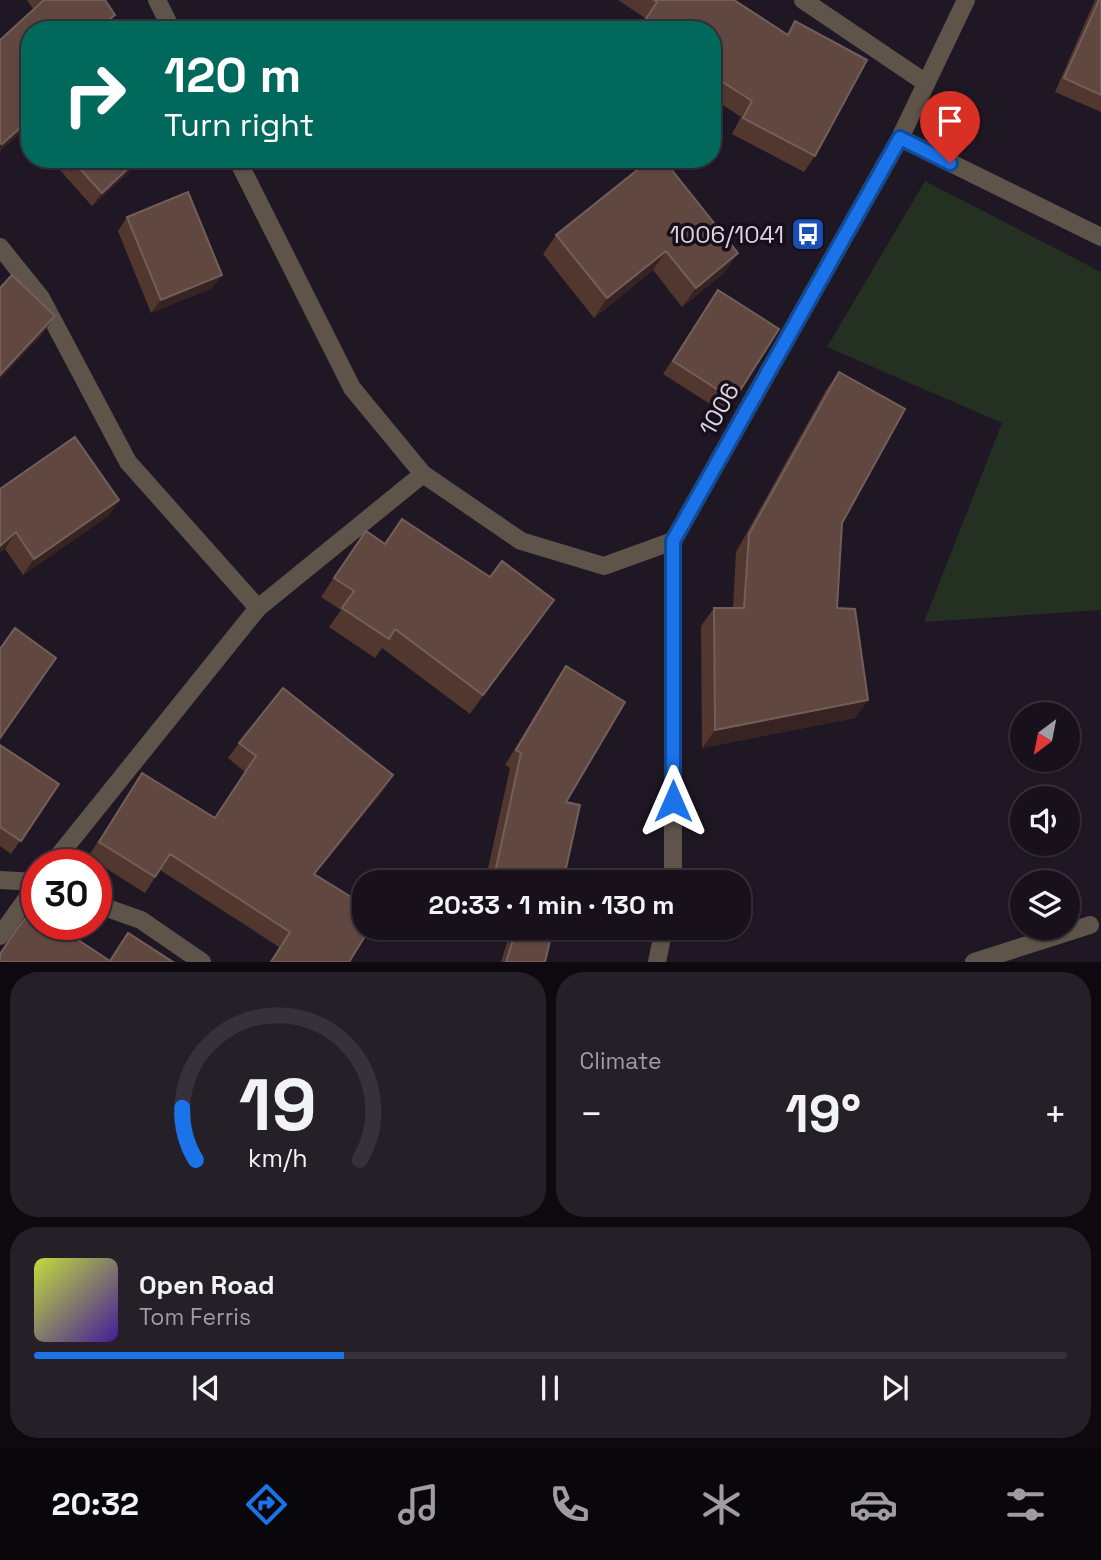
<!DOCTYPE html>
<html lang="en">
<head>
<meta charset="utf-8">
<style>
  :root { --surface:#18111b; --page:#251f28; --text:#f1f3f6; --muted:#9f9da3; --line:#36313a; --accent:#1a73e8 }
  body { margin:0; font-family:"Space Grotesk",sans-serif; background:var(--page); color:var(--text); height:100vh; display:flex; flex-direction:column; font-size:26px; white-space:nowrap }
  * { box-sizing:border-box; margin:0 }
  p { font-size:23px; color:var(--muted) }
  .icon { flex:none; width:38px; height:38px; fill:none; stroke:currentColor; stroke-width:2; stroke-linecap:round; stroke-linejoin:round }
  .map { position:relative; height:962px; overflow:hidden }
  .details { display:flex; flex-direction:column; gap:10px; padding:10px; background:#0d090f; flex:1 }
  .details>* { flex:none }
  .hud { position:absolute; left:21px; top:21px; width:700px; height:147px; border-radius:28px; box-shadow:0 2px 5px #0004,0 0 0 2px var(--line); background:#00695c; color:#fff; overflow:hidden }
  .needle { width:46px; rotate:212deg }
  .buttons { position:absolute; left:1010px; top:702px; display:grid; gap:14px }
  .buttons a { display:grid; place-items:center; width:70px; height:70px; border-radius:50%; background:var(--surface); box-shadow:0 2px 5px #0004,0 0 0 2px var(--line); font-size:35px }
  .speed { position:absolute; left:21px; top:849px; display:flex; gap:14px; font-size:35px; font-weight:700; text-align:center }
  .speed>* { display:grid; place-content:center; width:91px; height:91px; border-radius:50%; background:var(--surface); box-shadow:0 2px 5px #0004,0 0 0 2px var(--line); line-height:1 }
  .speed .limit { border:10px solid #d22; background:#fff; color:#111 }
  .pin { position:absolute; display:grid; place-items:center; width:60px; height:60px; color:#fff; margin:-72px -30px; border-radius:50% 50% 50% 0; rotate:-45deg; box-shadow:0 0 7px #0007 }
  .pin .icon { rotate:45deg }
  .me { position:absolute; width:77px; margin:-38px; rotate:0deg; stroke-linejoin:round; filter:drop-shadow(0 0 5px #0008) }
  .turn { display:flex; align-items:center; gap:24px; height:147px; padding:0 28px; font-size:32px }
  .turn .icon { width:91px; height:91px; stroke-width:2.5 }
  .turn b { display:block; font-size:49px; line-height:60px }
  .big { font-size:52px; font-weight:800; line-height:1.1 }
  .details .widget { flex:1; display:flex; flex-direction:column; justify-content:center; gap:10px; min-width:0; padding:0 24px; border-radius:28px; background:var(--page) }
  .details .dial { align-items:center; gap:0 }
  .dial svg { height:182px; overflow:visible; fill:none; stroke:var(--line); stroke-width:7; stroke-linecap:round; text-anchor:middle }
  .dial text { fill:var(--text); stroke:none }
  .song { display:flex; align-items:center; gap:21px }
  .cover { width:84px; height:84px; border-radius:10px; background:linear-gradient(135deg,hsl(70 70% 55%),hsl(260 70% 35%)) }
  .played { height:7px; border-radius:4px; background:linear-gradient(90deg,var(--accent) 30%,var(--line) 30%) }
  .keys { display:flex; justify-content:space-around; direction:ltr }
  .heat { display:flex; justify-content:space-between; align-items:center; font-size:38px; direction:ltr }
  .details .tiles { flex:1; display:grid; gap:10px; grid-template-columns:1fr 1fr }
  .widget:last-child { grid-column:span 2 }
  .trip { position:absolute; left:352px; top:870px; width:399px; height:70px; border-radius:28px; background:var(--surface); box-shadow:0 2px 5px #0004,0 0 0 2px var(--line); font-weight:800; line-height:70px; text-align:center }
  .tab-bar { display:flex; height:112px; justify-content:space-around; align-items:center; background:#0a070b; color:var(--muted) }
  .tab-bar .icon { width:49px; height:49px }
  .tab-bar .selected { color:var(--accent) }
  .tab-bar b { font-size:32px; color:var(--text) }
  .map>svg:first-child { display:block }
</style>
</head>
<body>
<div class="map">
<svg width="1101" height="962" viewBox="0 0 1101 962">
  <rect width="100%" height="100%" fill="#201724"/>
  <path fill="#233022" d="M 925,181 L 1101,272 L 1101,610 L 924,622 L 1002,423 L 827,347 Z"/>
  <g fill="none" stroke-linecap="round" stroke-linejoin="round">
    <path stroke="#5e544a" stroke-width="18" d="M 803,0 L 926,83
      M 0,247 L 41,298 L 128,462 L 258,608
      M 974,962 L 1090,925"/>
    <path stroke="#5e544a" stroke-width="18" d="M 157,0 L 172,30
      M 900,138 L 1101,237
      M 237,159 L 352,388 L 423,474 L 521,541 L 604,566 L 673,541
      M 52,864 L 258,608 L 423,474
      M 0,880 L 37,882
      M 673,882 L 673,541 L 900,138 L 966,0
      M 96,904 L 141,920 L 202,962
      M 0,936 L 37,884
      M 657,962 L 664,928"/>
  </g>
  <path fill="#51372e" d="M 27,0 L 105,0 L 115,15 L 104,30 L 30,30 L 30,137 L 23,130 L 0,151 L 0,40 L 33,9 Z
    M 618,0 L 734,0 L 787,34 L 795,21 L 815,156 L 804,172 L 732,134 L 741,117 L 712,98 L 712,30 L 638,30 L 645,18 Z
    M 1095,0 L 1101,0 L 1101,112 L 1055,92 Z
    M 50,159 L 143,159 L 92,206 Z
    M 127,217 L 222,275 L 212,288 L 151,313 L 118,231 Z
    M 556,235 L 738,253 L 725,272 L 682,307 L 653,270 L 594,318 L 543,254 Z
    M 718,290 L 734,400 L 724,413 L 663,374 Z
    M 839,372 L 842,523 L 837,608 L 868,700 L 855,718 L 702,748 L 701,626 L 714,608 L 733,608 L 736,552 L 826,390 Z
    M 0,489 L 119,500 L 108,516 L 23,575 L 5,549 Z
    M 385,544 L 490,577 L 554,600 L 470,714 L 382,648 L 375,658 L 329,627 L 341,610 L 321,597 L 352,550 Z
    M 566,666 L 566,802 L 563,882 L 485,882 L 510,768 L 505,765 L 555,682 Z
    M 239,743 L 393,775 L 383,791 L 315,874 L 349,962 L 270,962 L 279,947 L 160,870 L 145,893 L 88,857 L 142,773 L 215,818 L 245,772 L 228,758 Z
    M 0,745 L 59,784 L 11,854 L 0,846 Z
    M 503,928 L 553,928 L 545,962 L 501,962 L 511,929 Z"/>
  <path fill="#372322" d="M 115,15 L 104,30 L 94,30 Z
    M 30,119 L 23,130 L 0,151 L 0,146 L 2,144 Z
    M 138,159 L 143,159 L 92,206 L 102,193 Z
    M 666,251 L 653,270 L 594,318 L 607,298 Z
    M 738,253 L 725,272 L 682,307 L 696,288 Z
    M 222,275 L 212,288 L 151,313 L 161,300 Z
    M 55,316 L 42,335 L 0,379 L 0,375 Z
    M 119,500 L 108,516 L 23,575 L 34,559 Z
    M 16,532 L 5,549 L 0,553 L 0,546 Z
    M 554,600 L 470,714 L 483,695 Z
    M 868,700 L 855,718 L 702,748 L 715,730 Z
    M 393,775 L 383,791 L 303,889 L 314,874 Z"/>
  <path fill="#604841" stroke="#735e5a" stroke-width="2" d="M 44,0 L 105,0 L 115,15 L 94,30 L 30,30 L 30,119 L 2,144 L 0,142 L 0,40 Z
    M 654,0 L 734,0 L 788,35 L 795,21 L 867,60 L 815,156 L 743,118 L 752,101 L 712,75 L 712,30 L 643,30 L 640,28 L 657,2 Z
    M 1099,0 L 1101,0 L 1101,95 L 1064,78 Z
    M 71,159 L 138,159 L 102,193 Z
    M 651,159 L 663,159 L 738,253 L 696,288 L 666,251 L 607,298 L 556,235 Z
    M 188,192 L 222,275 L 161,300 L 127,217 Z
    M 12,275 L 55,316 L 0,375 L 0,288 Z
    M 718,290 L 779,329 L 734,400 L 673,361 Z
    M 839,372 L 905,409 L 842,523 L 837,608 L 855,609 L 868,700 L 715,730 L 714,608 L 744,608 L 749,534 Z
    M 75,437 L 119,500 L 34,559 L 16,532 L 0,546 L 0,489 Z
    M 402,519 L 490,577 L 502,561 L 554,600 L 483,695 L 395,629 L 389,639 L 342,608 L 354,591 L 334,578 L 366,531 L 385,544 Z
    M 15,628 L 56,658 L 0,738 L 0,649 Z
    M 566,666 L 625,702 L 566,802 L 580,805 L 563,882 L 493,882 L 521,753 L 516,750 Z
    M 283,688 L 393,775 L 314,874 L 364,905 L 364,928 L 370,928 L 349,962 L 271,962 L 290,932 L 170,854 L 155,877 L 99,842 L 142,773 L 215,818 L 256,756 L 239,743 Z
    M 0,745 L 59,784 L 21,841 L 0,827 Z
    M 32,910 L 37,913 L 37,924 L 54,924 L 110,961 L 128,933 L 173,962 L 0,962 L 0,954 L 17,929 Z
    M 517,928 L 553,928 L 545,962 L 506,962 Z"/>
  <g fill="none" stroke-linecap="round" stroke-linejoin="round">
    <g stroke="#114b97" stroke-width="18">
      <path id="route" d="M 673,801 L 673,541 L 900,138 L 950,163"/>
    </g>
    <use href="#route" stroke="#1a73e8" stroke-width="12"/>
  </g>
  <defs>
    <g id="bus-square" transform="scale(1.75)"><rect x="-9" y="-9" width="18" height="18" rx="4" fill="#1a4fb4" stroke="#160e1a"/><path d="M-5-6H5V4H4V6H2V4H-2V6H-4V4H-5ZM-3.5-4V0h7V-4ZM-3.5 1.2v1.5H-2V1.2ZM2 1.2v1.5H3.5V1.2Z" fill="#fff"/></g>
  </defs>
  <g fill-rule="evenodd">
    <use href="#bus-square" x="808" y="234"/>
  </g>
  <g text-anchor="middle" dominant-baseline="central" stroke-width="7" stroke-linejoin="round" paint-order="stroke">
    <g font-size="24" fill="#dbd5de" stroke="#160e1a" text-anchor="end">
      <text x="784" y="234">1006/1041</text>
    </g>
    <g font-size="24" fill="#dbd5de" stroke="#160e1a">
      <text transform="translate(719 409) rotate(-61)">1006</text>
    </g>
  </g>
</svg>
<div class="buttons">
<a><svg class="needle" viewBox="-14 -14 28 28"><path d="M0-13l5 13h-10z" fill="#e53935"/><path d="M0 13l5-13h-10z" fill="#9f9da3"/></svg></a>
<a><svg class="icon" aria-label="sound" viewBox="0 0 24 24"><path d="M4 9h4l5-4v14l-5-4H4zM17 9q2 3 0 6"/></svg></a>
<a><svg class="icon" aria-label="layers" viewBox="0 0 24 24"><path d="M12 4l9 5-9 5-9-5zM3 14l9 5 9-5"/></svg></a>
</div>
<div class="speed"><div class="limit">30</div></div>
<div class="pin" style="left:950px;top:163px;background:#d93025"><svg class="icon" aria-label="arrive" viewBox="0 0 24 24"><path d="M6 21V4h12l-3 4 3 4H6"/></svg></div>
<svg class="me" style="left:673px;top:801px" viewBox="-20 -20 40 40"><path d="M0-17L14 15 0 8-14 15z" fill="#1a73e8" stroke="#fff" stroke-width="4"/></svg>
<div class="trip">20:33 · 1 min · 130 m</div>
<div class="hud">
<div class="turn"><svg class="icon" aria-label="right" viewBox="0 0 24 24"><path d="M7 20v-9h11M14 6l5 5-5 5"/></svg><div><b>120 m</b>Turn right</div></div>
</div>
</div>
<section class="details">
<div class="tiles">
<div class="widget dial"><svg viewBox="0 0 100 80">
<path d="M14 69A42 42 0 1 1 86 69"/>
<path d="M14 69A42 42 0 0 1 8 46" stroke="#1a73e8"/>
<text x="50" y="56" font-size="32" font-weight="700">19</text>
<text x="50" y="72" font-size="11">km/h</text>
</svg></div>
<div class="widget"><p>Climate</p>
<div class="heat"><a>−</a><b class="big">19°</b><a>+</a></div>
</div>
<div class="widget">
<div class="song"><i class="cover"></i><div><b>Open Road</b><p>Tom Ferris</p></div></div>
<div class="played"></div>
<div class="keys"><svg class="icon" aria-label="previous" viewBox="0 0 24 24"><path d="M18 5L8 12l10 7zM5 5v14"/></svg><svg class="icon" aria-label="pause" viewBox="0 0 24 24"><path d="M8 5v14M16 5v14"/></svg><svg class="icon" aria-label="next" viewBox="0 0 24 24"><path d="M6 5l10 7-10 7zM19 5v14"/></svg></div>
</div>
</div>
</section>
<nav class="tab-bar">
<b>20:32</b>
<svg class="icon selected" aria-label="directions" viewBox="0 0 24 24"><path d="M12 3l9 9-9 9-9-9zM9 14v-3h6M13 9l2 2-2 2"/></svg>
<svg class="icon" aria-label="music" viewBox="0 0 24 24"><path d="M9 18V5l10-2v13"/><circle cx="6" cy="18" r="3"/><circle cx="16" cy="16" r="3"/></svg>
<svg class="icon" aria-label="phone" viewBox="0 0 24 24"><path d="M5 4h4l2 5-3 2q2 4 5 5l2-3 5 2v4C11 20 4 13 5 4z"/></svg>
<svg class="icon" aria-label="climate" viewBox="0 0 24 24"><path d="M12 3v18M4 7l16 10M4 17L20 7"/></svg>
<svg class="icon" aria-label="car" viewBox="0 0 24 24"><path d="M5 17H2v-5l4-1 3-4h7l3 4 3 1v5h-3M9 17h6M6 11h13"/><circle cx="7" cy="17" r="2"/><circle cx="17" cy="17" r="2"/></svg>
<svg class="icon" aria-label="filters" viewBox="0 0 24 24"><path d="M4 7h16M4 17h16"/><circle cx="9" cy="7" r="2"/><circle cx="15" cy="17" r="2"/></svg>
</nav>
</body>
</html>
